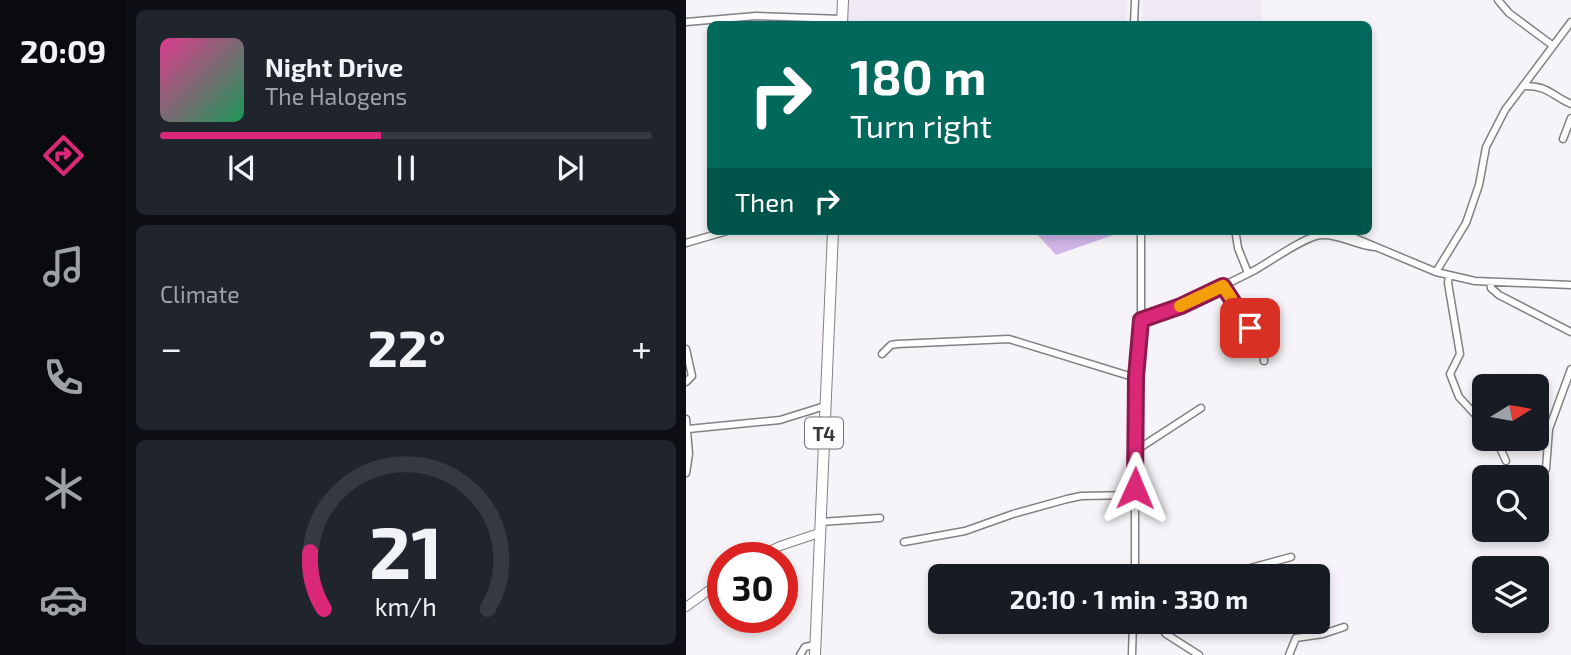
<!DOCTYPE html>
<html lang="en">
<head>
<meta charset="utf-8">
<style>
  :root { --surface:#171b24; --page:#20242c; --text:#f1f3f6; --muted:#9ea1a6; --line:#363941; --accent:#db2777 }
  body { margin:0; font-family:"Exo 2",sans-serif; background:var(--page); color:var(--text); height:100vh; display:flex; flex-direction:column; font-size:26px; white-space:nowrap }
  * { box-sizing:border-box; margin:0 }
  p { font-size:23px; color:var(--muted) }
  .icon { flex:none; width:38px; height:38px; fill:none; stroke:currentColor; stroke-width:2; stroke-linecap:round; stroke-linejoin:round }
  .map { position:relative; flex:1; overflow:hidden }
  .details { display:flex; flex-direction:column; gap:10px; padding:10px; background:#0d0f14; width:560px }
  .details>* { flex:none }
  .top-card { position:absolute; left:21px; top:21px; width:665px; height:214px; border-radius:10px; box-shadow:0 4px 10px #0003; background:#00695c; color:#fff; overflow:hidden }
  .needle { width:46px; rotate:79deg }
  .controls { position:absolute; left:786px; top:374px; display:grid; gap:14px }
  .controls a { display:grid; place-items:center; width:77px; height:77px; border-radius:10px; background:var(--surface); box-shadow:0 4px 10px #0003; font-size:35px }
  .speed { position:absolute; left:21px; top:542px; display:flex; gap:14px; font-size:35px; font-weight:700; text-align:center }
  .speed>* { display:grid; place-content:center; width:91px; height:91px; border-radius:50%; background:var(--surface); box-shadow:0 4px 10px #0003; line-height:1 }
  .speed .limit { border:10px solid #d22; background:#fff; color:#111 }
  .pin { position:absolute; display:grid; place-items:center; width:60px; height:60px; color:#fff; margin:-30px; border-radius:14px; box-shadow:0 4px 10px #0006 }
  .me { position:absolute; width:77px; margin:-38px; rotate:1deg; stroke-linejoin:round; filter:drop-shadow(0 0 5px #0008) }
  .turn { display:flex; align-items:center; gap:24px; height:147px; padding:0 28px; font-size:32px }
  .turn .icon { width:91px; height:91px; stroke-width:2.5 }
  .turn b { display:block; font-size:49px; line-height:60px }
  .then { display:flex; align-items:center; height:66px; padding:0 28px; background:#0003; gap:14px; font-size:26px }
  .big { font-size:52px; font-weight:700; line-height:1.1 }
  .details .widget { flex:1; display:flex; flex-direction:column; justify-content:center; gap:10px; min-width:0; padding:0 24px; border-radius:10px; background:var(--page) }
  .details .dial { align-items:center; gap:0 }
  .dial svg { height:182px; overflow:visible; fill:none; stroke:var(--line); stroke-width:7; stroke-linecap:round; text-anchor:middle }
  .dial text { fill:var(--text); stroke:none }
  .song { display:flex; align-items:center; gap:21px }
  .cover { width:84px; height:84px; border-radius:10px; background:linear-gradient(135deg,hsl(330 70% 55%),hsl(150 70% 35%)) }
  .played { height:7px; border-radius:4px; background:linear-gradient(90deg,var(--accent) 45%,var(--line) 45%) }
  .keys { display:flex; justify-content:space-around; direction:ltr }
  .heat { display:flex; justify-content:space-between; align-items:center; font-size:38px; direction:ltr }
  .trip { position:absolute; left:242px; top:564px; width:402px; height:70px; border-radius:10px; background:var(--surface); box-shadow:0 4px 10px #0003; font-weight:700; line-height:70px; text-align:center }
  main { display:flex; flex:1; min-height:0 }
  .tab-bar { display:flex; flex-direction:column; width:126px; justify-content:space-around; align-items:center; background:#090b0e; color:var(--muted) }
  .tab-bar .icon { width:49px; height:49px }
  .tab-bar .current { color:var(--accent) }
  .tab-bar b { font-size:32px; color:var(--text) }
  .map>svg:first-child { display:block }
</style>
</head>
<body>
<main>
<nav class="tab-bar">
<b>20:09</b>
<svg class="icon current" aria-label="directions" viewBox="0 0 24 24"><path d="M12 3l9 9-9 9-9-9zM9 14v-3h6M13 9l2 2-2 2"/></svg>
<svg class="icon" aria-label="music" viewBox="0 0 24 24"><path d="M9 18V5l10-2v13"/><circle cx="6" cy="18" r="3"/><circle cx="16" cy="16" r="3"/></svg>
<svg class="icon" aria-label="phone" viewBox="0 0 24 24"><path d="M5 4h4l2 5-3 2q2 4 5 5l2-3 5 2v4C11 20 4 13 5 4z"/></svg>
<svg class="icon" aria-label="climate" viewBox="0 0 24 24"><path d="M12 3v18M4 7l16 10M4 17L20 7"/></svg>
<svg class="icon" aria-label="car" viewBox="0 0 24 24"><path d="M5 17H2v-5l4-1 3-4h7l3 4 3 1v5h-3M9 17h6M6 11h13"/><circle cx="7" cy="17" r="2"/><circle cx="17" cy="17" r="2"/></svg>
</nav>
<section class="details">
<div class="widget">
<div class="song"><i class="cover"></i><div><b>Night Drive</b><p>The Halogens</p></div></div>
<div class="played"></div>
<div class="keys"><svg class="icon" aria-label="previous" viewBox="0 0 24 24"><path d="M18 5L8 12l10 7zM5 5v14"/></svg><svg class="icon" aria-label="pause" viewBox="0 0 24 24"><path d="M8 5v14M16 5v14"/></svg><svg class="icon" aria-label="next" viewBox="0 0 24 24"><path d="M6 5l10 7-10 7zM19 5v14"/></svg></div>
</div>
<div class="widget"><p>Climate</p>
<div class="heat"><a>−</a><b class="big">22°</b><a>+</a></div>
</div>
<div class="widget dial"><svg viewBox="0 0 100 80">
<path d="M14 69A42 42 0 1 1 86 69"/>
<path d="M14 69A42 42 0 0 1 8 44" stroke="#db2777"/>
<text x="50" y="56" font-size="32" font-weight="700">21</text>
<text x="50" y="72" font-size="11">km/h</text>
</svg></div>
</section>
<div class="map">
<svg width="885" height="655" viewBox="0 0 885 655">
  <rect width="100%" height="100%" fill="#f6f4f8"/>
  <path fill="#eee9f4" d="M 161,0 L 441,0 L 440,24 L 159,24 Z
    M 457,0 L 576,0 L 576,24 L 457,24 Z"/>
  <path fill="#d2b6ea" d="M 348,231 L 439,231 L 370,255 Z"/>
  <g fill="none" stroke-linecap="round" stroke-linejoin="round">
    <g stroke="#818083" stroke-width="9">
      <path id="minor" d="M 812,0 L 823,13 L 866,45
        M 0,22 L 70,16 L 156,19
        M 448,24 L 449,0
        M 837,86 C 861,85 865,95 885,104
        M 877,139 L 885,118
        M 652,231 L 750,272 L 789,281 L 885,285
        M 550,235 L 552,248 L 562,273
        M 0,243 L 41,231
        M 750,272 L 780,223 L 793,185 L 800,147 L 819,110 L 885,22
        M 763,275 L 762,283 L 774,354 L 764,374 L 773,397 L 798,424
        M 804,282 L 805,288 L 813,295 L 885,332
        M 537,286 L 577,350 L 578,361
        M 455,319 C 495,306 532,289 569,270 C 585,261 621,235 636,235 C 654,234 671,246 689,247
        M 0,349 L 6,376 L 0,382
        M 196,354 L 205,345 L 211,344 L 323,339 L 450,378
        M 0,419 L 3,454 L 0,473
        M 2,429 L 94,420 L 139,406
        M 810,439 L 820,461
        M 449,451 L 515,408
        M 860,469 L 863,429 L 885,369
        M 134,522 L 194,518
        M 218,542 L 279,531 L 327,514 L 381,499 L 395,496 L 448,495
        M 363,573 L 381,576
        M 449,576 L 449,407 L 455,319 L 455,231
        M 535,576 L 605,557
        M 467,621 L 473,625 L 480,634 L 513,655
        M 114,655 L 119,647 L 129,645
        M 446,655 L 447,621
        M 603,655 L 610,638 L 637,634 L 658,627"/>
    </g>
    <g stroke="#818083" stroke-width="10">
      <path id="major" d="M 69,558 L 94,546 L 133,533
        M 0,607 L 37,580"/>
    </g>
    <g stroke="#818083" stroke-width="12">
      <path id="highway" d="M 156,24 L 157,0
        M 129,655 L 147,231"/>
    </g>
    <use href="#minor" stroke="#fff" stroke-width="6"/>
    <use href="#major" stroke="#fff" stroke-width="8"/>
    <use href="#highway" stroke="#fff" stroke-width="10"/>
  </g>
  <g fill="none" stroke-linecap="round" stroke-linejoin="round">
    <g stroke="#8e194d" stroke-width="18">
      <path id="route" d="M 449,488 L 450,377 L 455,320 L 495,306 L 537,286 L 564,328"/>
    </g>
    <use href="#route" stroke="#db2777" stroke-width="12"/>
    <path stroke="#f59e0b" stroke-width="12" d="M 494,306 L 537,286 L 545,298"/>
  </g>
  <g text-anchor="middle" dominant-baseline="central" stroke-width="7" stroke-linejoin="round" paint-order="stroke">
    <rect fill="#fff" stroke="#747374" stroke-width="2" x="119" y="417.5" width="38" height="31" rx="5"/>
    <g font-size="19" font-weight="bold" fill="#383738">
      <text x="138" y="433">T4</text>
    </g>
  </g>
</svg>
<div class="controls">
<a><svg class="needle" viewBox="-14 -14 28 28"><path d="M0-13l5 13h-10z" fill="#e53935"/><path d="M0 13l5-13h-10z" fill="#9ea1a6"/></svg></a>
<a><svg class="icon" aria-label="search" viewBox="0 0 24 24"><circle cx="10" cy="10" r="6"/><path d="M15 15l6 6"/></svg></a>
<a><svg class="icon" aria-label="layers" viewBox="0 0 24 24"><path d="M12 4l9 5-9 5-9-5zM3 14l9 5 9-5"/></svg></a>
</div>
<div class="speed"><div class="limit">30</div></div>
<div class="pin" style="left:564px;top:328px;background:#d93025"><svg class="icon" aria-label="arrive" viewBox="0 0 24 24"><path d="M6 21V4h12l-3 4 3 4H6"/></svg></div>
<svg class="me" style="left:449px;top:488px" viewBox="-20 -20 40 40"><path d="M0-17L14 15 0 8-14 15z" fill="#db2777" stroke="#fff" stroke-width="4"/></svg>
<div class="trip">20:10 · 1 min · 330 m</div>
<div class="top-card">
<div class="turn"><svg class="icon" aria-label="right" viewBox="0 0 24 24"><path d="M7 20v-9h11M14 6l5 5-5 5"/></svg><div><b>180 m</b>Turn right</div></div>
<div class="then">Then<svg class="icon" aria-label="right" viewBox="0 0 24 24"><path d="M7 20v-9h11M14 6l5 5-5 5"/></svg></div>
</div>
</div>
</main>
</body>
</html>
